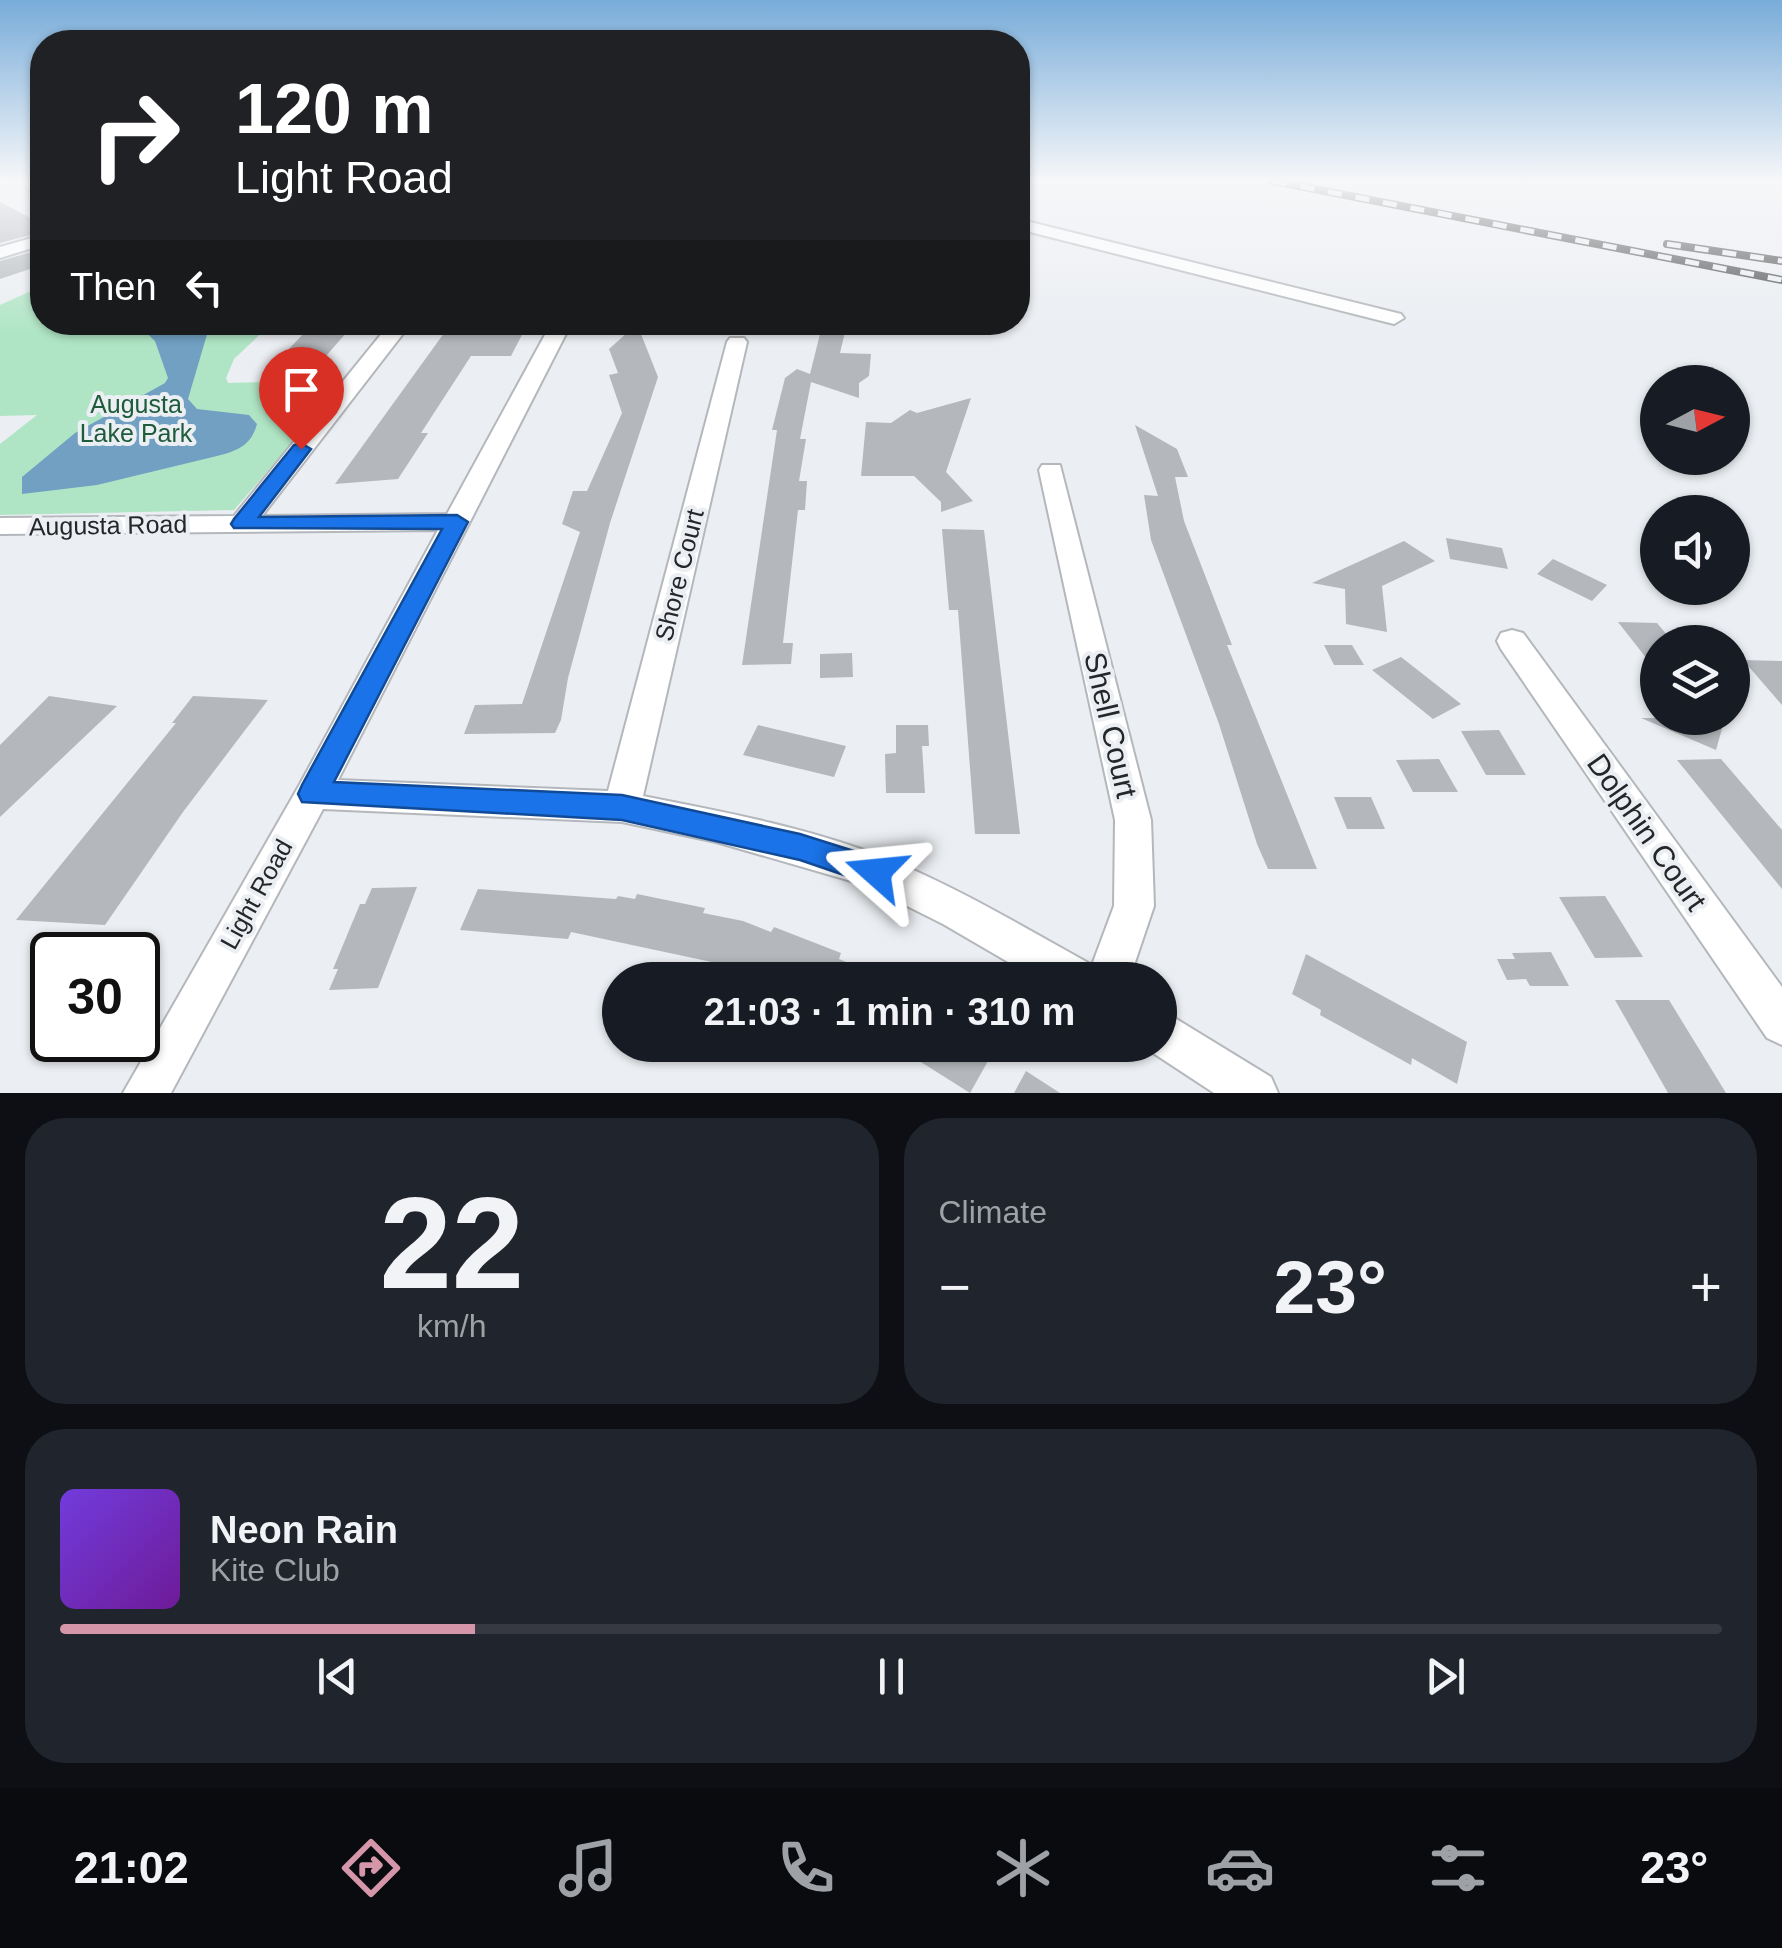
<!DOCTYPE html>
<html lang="en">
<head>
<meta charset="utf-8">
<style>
  :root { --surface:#171b24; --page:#20242c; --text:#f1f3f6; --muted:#9ea1a6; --line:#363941; --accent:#d696a9 }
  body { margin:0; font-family:Arial,sans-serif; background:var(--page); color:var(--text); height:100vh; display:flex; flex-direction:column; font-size:38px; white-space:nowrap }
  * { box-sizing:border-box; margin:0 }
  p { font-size:32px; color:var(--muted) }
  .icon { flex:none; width:55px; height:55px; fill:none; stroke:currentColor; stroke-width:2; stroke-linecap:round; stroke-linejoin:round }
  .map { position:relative; height:1093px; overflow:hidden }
  .details { display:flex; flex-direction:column; gap:25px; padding:25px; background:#0d0f14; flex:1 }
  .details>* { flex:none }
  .hud { position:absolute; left:30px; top:30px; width:1000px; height:305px; border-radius:40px; box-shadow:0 2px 8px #0004; background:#202124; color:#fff; overflow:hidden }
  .needle { width:65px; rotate:83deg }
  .fabs { position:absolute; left:1640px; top:365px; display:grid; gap:20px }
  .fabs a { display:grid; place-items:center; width:110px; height:110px; border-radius:50%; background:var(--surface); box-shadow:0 2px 8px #0004; font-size:50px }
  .speed { position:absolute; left:30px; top:932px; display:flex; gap:20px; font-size:50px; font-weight:700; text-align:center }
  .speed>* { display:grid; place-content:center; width:130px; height:130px; border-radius:50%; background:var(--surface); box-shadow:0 2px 8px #0004; line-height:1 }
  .speed .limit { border:5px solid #111; border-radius:15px; background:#fff; color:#111 }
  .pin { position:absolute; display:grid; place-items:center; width:85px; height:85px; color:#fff; margin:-102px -42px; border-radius:50% 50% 50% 0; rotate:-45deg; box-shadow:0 0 10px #0007 }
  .pin .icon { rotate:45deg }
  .me { position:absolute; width:110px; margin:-55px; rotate:288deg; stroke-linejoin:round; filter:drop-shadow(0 0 8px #0008) }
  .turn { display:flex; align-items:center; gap:35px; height:210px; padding:0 40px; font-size:45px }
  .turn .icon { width:130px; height:130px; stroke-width:2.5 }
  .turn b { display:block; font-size:70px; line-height:85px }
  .then { display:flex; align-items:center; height:95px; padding:0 40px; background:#0003; gap:20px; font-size:38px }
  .big { font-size:75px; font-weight:600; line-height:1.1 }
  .details .widget { flex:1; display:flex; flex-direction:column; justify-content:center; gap:15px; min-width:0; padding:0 35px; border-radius:40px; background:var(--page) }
  .details .dial { align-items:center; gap:0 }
  .dial b { font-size:130px; line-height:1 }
  .song { display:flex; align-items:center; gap:30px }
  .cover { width:120px; height:120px; border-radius:15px; background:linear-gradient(135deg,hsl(260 70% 55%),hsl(280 70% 35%)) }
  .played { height:10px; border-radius:5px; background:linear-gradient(90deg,var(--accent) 25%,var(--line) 25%) }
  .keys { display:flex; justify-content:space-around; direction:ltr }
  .heat { display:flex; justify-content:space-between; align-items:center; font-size:55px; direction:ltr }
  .details .tiles { flex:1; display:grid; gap:25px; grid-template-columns:1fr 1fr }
  .widget:last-child { grid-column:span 2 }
  .trip { position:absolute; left:602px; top:962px; width:575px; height:100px; border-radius:50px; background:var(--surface); box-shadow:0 2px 8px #0004; font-weight:600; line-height:100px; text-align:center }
  .tabs { display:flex; height:160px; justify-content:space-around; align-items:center; background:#090b0e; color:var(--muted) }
  .tabs .icon { width:70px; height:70px }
  .tabs .current { color:var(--accent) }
  .tabs b { font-size:45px; color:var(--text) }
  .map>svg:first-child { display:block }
</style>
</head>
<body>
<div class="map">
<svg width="1782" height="1093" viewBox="0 0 1782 1093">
  <rect width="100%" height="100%" fill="#ebeef2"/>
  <path fill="#afe5c4" d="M 42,286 L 42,322 L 272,323 L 234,359 L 226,378 L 228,383 L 346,380 L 234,510 L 0,515 L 0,444 L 37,415 L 0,416 L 0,305 Z"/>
  <path fill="#71a0c3" d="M 136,323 L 215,323 L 208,331 L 188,399 L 197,409 L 249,415 L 257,424 C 251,446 237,451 217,456 L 97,485 L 22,494 L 22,477 L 75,433 L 165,383 L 168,378 L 155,341 Z"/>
  <path fill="#b4b8bc" d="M 0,202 L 42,224 L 42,232 L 0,243 Z
    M 42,249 L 42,265 L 0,279 L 0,261 Z
    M 823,322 L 831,322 L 845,332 L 840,353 L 871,354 L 869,376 L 859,383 L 859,398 L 811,382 L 800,439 L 806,439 L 799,481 L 807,481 L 805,510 L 798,510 L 783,643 L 793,643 L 791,664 L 742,665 L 777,430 L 772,430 L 785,378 L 797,369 L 810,374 Z
    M 637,324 L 658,377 L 610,523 L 568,678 L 561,720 L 555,733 L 464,734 L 475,705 L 522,704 L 580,532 L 562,524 L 573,491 L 587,491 L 622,413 L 609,375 L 618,373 L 609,349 Z
    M 447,329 L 525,329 L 511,356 L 471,356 L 421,433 L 428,433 L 398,479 L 335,484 Z
    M 306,331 L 347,332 L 319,364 L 302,364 L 292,373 L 266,373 Z
    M 971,398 L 946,472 L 973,501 L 941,512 L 941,502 L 914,476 L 861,476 L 866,422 L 891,423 L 910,410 L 917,413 Z
    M 1135,425 L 1177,449 L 1188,477 L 1175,477 L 1184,521 L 1232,645 L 1227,645 L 1317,869 L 1268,869 L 1257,844 L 1219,724 L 1151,540 L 1144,495 L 1158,496 Z
    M 942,529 L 984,530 L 1020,834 L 975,834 L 958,610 L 949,610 Z
    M 1446,538 L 1502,548 L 1508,569 L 1450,559 Z
    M 1404,541 L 1435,561 L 1382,586 L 1387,632 L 1346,624 L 1345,589 L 1312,583 Z
    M 1553,559 L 1607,585 L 1592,601 L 1537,574 Z
    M 1618,622 L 1657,623 L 1673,642 L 1658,642 L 1658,673 Z
    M 1324,645 L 1352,645 L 1364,665 L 1334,665 Z
    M 852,653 L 853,677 L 820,678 L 820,654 Z
    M 1401,657 L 1461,704 L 1433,719 L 1372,670 Z
    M 1743,660 L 1782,661 L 1782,705 Z
    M 49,696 L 117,706 L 0,817 L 0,745 Z
    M 193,696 L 268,700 L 183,812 L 105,925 L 16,920 L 176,723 L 172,723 Z
    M 1641,718 L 1725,718 L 1716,750 Z
    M 758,725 L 846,746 L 834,777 L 743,755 Z
    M 896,725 L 928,725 L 929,746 L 922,746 L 925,793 L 886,793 L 885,754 L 896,753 Z
    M 1499,730 L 1526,775 L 1486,775 L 1461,731 Z
    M 1439,759 L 1458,792 L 1413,792 L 1396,760 Z
    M 1721,759 L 1782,830 L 1782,889 L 1677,760 Z
    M 1334,797 L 1371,797 L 1385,829 L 1347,829 Z
    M 417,887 L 378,988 L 329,990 L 338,969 L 333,969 L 360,904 L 365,904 L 372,888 Z
    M 478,889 L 616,899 L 618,896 L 635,899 L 637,894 L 705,908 L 703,913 L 743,921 L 771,932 L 774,927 L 841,953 L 839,959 L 890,980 L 761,980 L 721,964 L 571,932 L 568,939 L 460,930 Z
    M 1605,896 L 1643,957 L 1595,958 L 1559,897 Z
    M 1551,952 L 1569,986 L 1530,986 L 1526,979 L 1507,980 L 1497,959 L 1515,959 L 1512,953 Z
    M 1306,954 L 1467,1042 L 1457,1084 L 1412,1058 L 1411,1065 L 1320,1015 L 1321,1010 L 1292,994 Z
    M 1615,1000 L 1669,1000 L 1726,1093 L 1668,1093 Z
    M 894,1045 L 997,1045 L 970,1093 Z
    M 1026,1071 L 1060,1093 L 1014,1093 Z"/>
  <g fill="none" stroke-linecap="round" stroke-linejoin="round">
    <g stroke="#b4b7bb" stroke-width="4">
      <path id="minor" d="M 15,181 L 34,181 L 42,186 L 42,197 Z
        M 1018,219 L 1401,314 L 1404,318 L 1394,324 L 1018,229 Z
        M 42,235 L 42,245 L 0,258 L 0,247 Z
        M 391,322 L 412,322 L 262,516 L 447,514 L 552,322 L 572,322 L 338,780 L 608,791 L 727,342 L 730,338 L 744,338 L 747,342 L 643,796 C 725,812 810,828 888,859 C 959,888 1025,928 1092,965 L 1114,906 L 1115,820 L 1039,470 L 1042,465 L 1060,465 L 1151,820 L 1154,906 L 1129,980 L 1039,980 L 943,924 L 865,885 L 716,842 L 622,822 L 323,809 L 171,1093 L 123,1093 L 300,784 L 438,530 L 0,534 L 0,518 L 234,516 Z
        M 1512,630 L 1523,633 L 1782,987 L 1782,1045 L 1767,1038 L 1501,649 L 1497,641 L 1501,633 Z
        M 1160,1009 L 1271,1077 L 1278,1093 L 1214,1093 L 1144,1047 L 1160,1045 Z"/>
    </g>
    <use href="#minor" fill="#fff" fill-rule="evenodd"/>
    <g stroke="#48494b" stroke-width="8">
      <path id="rail" d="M 1273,181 L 1782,280
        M 1667,244 L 1782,261"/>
    </g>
    <use href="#rail" stroke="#ebeef2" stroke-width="5" stroke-dasharray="14" stroke-linecap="butt"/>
  </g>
  <linearGradient id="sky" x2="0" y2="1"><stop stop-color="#78acd9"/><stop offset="0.54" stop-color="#f6f7f9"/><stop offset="1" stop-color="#f6f7f9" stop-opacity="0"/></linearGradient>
  <rect width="1782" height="334" fill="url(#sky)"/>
  <path fill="#1a73e8" stroke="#114b97" stroke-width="2.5" d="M 301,443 L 311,449 L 259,517 L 457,515 L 468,522 L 334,782 L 622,795 L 800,834 L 876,858 L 888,862 L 892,872 L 888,882 L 876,886 L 800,860 L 622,820 L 302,802 L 298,794 L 302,785 L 442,529 L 234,528 L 231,524 L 234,519 L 294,445 Z"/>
  <g text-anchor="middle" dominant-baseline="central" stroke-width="8" stroke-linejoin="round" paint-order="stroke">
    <g font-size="25" fill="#1d5b3b" stroke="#ebeef2">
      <text x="136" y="404">Augusta<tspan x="136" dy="29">Lake Park</tspan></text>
    </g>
    <g font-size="25" fill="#252628" stroke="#ebeef2">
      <text transform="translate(108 525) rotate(-1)">Augusta Road</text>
      <text transform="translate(679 575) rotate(-76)">Shore Court</text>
      <text transform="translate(256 894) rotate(-61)">Light Road</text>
    </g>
    <g font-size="30" fill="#252628" stroke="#ebeef2">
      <text transform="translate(1111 725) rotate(77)">Shell Court</text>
      <text transform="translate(1647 832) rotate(55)">Dolphin Court</text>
    </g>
  </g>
</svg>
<div class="fabs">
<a><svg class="needle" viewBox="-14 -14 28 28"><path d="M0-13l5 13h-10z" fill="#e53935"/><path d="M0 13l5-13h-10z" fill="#9ea1a6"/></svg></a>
<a><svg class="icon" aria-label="sound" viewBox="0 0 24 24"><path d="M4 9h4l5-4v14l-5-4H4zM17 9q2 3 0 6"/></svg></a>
<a><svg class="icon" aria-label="layers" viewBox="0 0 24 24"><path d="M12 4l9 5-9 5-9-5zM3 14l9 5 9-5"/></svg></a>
</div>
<div class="speed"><div class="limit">30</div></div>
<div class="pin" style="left:301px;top:449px;background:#d93025"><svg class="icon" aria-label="arrive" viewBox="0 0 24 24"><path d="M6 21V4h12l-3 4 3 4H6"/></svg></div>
<svg class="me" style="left:876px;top:872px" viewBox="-20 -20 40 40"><path d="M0-17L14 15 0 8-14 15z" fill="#1a73e8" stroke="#fff" stroke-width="4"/></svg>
<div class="trip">21:03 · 1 min · 310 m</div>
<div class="hud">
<div class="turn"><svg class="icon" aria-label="right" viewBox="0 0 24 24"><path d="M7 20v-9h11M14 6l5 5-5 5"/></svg><div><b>120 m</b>Light Road</div></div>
<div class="then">Then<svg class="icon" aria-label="left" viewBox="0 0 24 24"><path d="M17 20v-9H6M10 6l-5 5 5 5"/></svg></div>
</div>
</div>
<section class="details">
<div class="tiles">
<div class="widget dial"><b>22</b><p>km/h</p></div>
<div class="widget"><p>Climate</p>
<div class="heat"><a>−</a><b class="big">23°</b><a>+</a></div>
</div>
<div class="widget">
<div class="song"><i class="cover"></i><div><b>Neon Rain</b><p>Kite Club</p></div></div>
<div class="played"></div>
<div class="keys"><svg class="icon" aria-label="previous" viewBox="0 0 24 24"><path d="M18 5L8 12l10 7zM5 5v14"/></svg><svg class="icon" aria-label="pause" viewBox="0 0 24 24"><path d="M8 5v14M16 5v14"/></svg><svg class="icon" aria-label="next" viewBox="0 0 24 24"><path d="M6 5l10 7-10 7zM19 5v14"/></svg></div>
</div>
</div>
</section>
<nav class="tabs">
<b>21:02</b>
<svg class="icon current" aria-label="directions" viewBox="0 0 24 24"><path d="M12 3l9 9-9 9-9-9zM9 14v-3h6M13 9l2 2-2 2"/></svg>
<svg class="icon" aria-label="music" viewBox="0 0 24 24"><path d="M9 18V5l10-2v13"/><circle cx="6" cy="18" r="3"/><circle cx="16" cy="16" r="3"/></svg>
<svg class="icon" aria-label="phone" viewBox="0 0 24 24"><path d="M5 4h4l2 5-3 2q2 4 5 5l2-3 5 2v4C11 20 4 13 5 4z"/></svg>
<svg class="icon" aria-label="climate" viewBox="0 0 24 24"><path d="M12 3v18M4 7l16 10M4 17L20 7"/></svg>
<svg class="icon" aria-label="car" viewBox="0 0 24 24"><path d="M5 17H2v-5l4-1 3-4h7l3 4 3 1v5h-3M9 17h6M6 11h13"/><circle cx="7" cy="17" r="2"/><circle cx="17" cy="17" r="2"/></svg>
<svg class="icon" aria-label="filters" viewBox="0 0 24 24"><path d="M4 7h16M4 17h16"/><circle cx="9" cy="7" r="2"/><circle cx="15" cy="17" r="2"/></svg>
<b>23°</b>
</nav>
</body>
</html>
